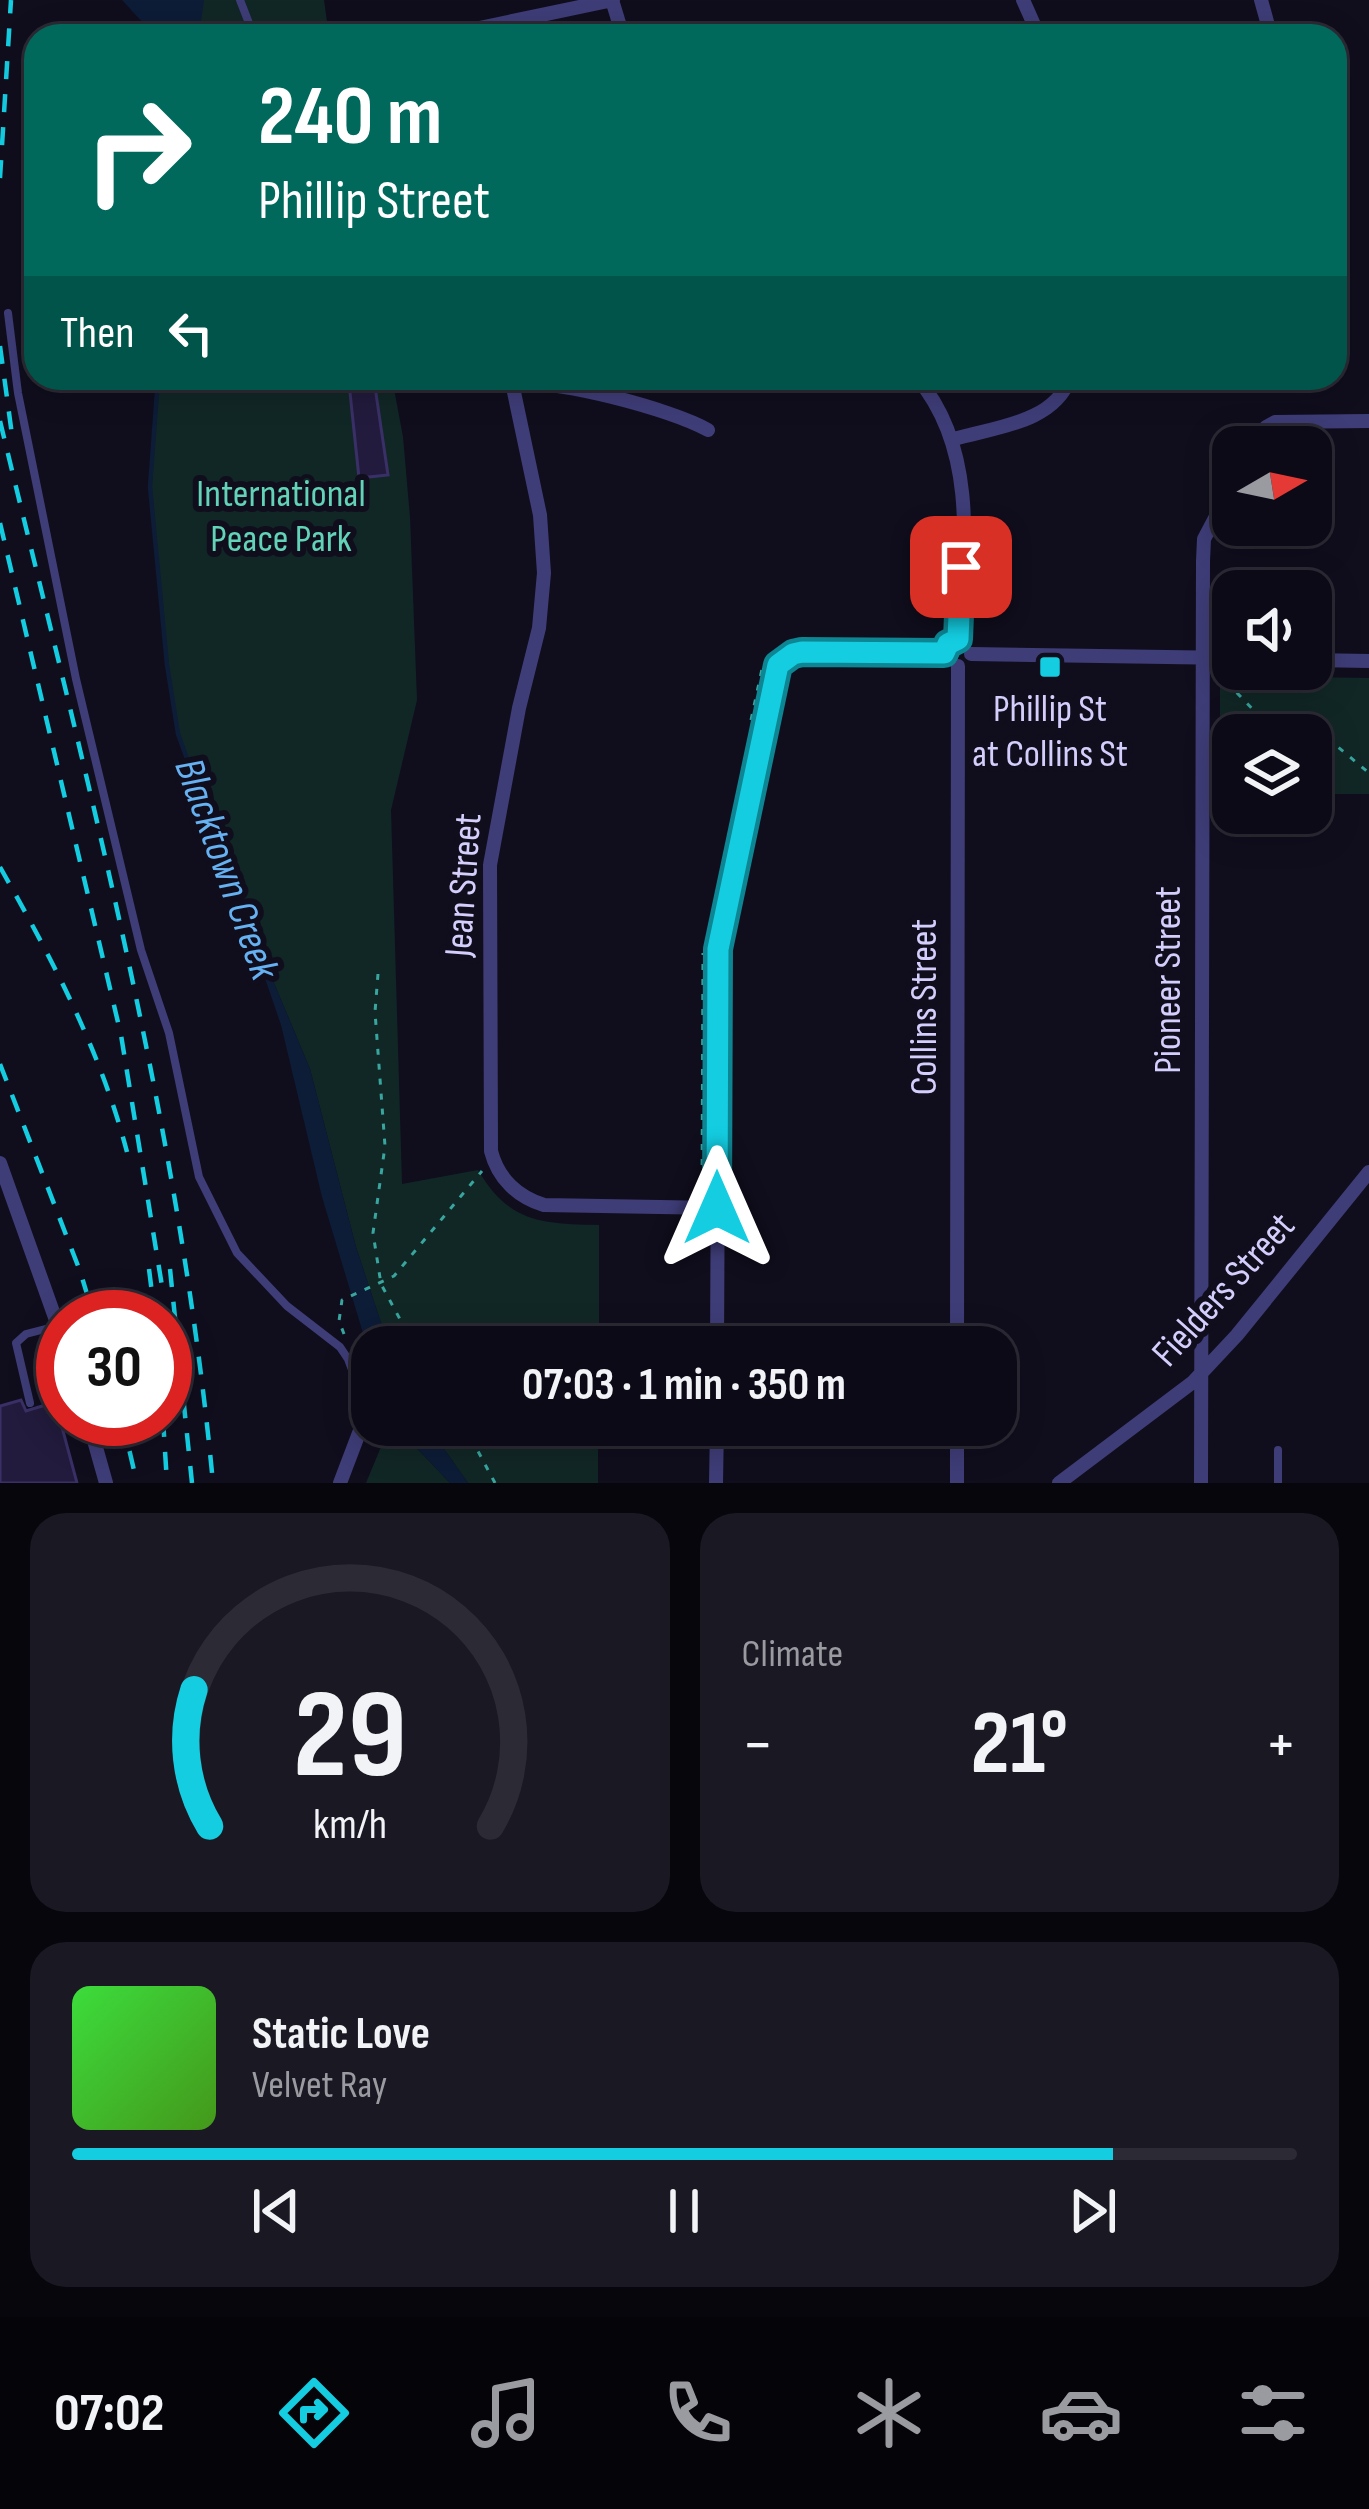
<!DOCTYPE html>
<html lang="en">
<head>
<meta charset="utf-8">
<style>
  :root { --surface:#0c0a16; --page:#1a1823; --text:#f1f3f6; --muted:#9a9aa1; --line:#2c2b35; --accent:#14cde1 }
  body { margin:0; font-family:"Sofia Sans Condensed",sans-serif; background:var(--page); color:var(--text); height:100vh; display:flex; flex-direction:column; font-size:45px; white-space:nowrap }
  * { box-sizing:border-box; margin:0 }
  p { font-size:39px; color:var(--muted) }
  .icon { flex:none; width:66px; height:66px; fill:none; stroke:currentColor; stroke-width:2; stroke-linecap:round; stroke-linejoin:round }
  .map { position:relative; height:1483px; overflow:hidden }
  .side { display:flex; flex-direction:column; gap:30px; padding:30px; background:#07060c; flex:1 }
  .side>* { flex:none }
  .banner { position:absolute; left:24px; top:24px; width:1323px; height:366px; border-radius:36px; box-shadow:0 6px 30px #0003,0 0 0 3px var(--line); background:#00695c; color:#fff; overflow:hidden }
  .needle { width:78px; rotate:81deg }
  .buttons { position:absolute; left:1212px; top:426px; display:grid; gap:24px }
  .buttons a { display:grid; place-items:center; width:120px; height:120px; border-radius:24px; background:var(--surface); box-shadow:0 6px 30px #0003,0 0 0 3px var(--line); font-size:60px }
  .speed { position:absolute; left:36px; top:1290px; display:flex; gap:24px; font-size:60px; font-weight:700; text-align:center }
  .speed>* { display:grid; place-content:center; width:156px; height:156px; border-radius:50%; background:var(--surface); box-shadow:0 6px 30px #0003,0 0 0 3px var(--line); line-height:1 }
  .speed .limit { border:18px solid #d22; background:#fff; color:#111 }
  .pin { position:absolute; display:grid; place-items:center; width:102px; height:102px; color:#fff; margin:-51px; border-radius:24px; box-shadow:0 6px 18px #0006 }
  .me { position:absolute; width:132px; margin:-66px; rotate:0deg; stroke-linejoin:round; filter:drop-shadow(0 0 9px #0008) }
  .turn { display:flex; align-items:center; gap:42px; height:252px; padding:0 36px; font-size:54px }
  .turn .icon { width:156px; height:156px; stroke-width:2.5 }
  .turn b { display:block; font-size:84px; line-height:102px }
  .then { display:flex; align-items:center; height:114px; padding:0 36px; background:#0003; gap:24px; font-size:45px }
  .big { font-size:90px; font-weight:700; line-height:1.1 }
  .side .tile { flex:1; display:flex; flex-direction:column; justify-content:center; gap:18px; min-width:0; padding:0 42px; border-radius:36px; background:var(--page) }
  .side .dial { align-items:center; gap:0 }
  .dial svg { height:312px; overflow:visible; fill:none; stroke:var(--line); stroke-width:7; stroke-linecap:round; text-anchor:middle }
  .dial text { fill:var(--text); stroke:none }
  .song { display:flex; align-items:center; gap:36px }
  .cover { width:144px; height:144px; border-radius:18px; background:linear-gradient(135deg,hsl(120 70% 55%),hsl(100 70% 35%)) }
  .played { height:12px; border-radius:6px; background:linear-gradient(90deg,var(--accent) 85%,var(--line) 85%) }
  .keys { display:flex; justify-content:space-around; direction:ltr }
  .heat { display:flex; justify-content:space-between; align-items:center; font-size:66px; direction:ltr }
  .side .tiles { flex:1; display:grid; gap:30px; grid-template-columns:1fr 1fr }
  .tile:last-child { grid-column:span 2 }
  .trip { position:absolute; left:351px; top:1326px; width:666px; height:120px; border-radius:36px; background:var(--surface); box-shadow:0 6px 30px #0003,0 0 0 3px var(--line); font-weight:700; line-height:120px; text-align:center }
  .tabs { display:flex; height:192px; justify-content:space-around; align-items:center; background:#050409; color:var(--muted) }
  .tabs .icon { width:84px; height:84px }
  .tabs .current { color:var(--accent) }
  .tabs b { font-size:54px; color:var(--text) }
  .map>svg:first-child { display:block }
</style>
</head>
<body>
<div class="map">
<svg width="1369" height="1483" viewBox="0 0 1369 1483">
  <rect width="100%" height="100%" fill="#100e1d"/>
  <path fill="#112726" d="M 180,0 L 324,0 L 329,36 L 177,36 Z
    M 158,378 L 392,378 L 403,437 L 410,517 L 417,700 L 391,810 L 402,1184 L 478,1170 C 509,1223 542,1224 599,1225 L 599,1347 L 389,1347 L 356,1247 L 310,1069 L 233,885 L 178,734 L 167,665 L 150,487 Z
    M 1234,676 L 1369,678 L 1369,794 L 1311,794 L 1311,735 L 1233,735 L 1233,793 L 1220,793 L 1220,687 L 1226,678 Z
    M 390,1425 L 395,1425 L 450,1483 L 366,1483 Z
    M 427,1425 L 598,1425 L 598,1483 L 468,1483 Z"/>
  <path fill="#0d1c37" d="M 122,0 L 204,0 L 199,36 L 155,36 Z
    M 233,885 L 310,1069 L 356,1247 L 389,1347 L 372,1347 L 372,1363 L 322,1197 L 281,1025 Z
    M 395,1425 L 427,1425 L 468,1483 L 450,1483 Z"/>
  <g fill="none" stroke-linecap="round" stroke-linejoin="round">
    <path stroke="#0d1c37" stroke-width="4.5" d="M 158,378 L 150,487 L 167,665 L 178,734 L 234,888"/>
  </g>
  <path fill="#221b3d" stroke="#3a3067" stroke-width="3" d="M 374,380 L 388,475 L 359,478 L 349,383 Z
    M 21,1400 L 26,1411 L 49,1404 L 53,1418 L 59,1416 L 77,1483 L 0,1483 L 0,1406 Z"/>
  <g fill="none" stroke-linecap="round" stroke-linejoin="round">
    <path stroke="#38a69f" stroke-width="3" stroke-dasharray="6 9" stroke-linecap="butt" d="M 349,383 L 350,378
      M 1216,671 L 1264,721
      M 751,720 L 762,669
      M 1266,720 L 1283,716 L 1291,725 L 1291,735
      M 1291,725 L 1308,734
      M 1263,735 L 1264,723
      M 1311,736 L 1338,747 L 1369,773
      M 1219,796 L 1233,778
      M 378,974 L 375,1012 L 385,1146 L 373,1233 L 381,1284 L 415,1347
      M 702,1195 L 703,953
      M 344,1334 L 339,1321 L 342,1300 L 394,1276 L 482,1171
      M 464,1425 L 495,1483"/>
    <path stroke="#3f3d78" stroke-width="8" d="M 240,0 L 254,36
      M 8,313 L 18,393 L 76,679 L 141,950 L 169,1033 L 199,1177 L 237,1253 L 287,1306 L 340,1347 L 348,1359 L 357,1383 L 359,1432
      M 30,1403 L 16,1343 L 26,1334 L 57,1326
      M 1278,1483 L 1278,1450"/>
    <path stroke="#3f3d78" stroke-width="14" d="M 612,0 L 623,36
      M 1023,0 L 1039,36
      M 1261,0 L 1271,36
      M 441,36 L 613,0
      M 511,378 L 540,515 L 544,573 L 539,628 L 519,708 L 490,865 L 491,1151 C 498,1179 518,1197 544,1205 L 717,1208
      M 917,378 C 978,449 965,552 958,639
      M 512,384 C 554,378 671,409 708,430
      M 954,439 C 995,427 1054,423 1070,378
      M 1254,447 L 1266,427 L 1275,422 L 1369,421
      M 971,654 L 1233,658
      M 1311,660 L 1369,661
      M 0,1163 L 63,1340
      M 717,1347 L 719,949 L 779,665 L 793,654 L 803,652 L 944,653
      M 957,1347 L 958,666
      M 88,1419 L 106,1483
      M 957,1425 L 957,1483
      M 340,1483 L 359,1433
      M 716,1483 L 717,1425
      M 1059,1483 L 1193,1382 L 1237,1335 L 1369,1172
      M 1201,1483 L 1203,561 L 1204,539 L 1233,484"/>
    <path stroke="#14cde1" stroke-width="4.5" stroke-dasharray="18 15" stroke-linecap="butt" d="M 0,178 L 11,0
      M 0,346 L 12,435
      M 0,421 C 85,773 179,1122 213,1483
      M 0,523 L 121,1035 L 162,1286
      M 0,867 C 52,959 100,1049 127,1152
      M 0,1064 L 80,1271 L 94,1317
      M 149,1269 L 155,1317
      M 170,1269 L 192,1483
      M 122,1419 L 137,1483
      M 163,1419 L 167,1483"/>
  </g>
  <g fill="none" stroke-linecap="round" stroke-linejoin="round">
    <g stroke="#0d8592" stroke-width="30">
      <path id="route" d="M 717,1208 L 718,949 L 778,665 L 793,654 L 802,652 L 944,653 L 948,644 L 958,639 L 961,567"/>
    </g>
    <use href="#route" stroke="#14cde1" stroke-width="21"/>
  </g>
  <rect fill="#14cde1" stroke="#100e1d" stroke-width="4.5" x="1038" y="655" width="24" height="24" rx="6"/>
  <g text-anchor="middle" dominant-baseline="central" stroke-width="12" stroke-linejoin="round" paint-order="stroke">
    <g font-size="39" fill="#62d3b7" stroke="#100e1d">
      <text x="281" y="494">International<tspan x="281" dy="45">Peace Park</tspan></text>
    </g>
    <g font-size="39" fill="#d3cefb" stroke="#100e1d">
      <text x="1050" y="709">Phillip St<tspan x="1050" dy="45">at Collins St</tspan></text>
    </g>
    <g font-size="39" fill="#d3cefb" stroke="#100e1d">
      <text transform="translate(464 885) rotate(-86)">Jean Street</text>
      <text transform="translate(1168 980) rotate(-90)">Pioneer Street</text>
      <text transform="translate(924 1007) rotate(-90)">Collins Street</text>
      <text transform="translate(1224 1290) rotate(-48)">Fielders Street</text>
    </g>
    <g font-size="42" font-style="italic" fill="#66b1f1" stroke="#100e1d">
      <text transform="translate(226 869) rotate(70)">Blacktown Creek</text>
    </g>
  </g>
</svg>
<div class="buttons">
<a><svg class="needle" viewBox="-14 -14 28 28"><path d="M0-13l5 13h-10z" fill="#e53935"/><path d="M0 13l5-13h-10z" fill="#9a9aa1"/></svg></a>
<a><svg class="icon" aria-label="sound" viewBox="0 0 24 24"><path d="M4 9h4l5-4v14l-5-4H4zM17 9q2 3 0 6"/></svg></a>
<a><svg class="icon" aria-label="layers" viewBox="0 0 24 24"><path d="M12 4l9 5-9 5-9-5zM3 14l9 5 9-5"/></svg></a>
</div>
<div class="speed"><div class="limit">30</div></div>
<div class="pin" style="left:961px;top:567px;background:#d93025"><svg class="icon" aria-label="arrive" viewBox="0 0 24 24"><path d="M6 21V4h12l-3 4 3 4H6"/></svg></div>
<svg class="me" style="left:717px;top:1208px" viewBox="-20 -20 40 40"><path d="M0-17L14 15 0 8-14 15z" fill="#14cde1" stroke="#fff" stroke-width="4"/></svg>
<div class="trip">07:03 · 1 min · 350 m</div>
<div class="banner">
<div class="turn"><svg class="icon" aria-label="right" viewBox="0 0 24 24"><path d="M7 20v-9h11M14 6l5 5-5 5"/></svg><div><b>240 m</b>Phillip Street</div></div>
<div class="then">Then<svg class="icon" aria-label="left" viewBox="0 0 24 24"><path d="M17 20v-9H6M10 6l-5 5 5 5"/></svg></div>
</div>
</div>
<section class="side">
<div class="tiles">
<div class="tile dial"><svg viewBox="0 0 100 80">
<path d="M14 69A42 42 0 1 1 86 69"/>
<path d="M14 69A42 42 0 0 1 10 34" stroke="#14cde1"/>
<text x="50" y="56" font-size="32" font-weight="700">29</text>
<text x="50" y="72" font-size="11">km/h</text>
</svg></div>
<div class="tile"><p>Climate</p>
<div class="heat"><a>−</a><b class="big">21°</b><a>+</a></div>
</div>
<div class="tile">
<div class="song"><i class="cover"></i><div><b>Static Love</b><p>Velvet Ray</p></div></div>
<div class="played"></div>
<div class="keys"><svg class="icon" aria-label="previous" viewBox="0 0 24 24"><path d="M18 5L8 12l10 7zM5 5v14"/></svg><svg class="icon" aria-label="pause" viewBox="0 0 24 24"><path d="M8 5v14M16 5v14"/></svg><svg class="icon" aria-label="next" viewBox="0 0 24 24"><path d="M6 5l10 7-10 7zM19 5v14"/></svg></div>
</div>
</div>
</section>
<nav class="tabs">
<b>07:02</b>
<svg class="icon current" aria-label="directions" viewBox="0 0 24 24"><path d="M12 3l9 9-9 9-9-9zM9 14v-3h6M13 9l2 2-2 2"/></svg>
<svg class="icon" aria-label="music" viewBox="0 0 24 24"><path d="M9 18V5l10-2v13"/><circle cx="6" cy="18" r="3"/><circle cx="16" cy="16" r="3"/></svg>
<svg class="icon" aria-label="phone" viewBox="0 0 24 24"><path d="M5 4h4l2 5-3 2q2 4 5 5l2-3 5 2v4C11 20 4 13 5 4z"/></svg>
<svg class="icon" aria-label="climate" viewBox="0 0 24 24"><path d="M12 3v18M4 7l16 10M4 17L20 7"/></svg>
<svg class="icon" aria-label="car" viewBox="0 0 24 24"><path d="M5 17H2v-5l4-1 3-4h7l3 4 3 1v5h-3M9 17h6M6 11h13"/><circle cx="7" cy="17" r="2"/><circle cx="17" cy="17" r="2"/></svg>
<svg class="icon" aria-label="filters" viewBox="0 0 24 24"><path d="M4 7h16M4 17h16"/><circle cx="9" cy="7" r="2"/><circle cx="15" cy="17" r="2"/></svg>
</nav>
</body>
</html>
